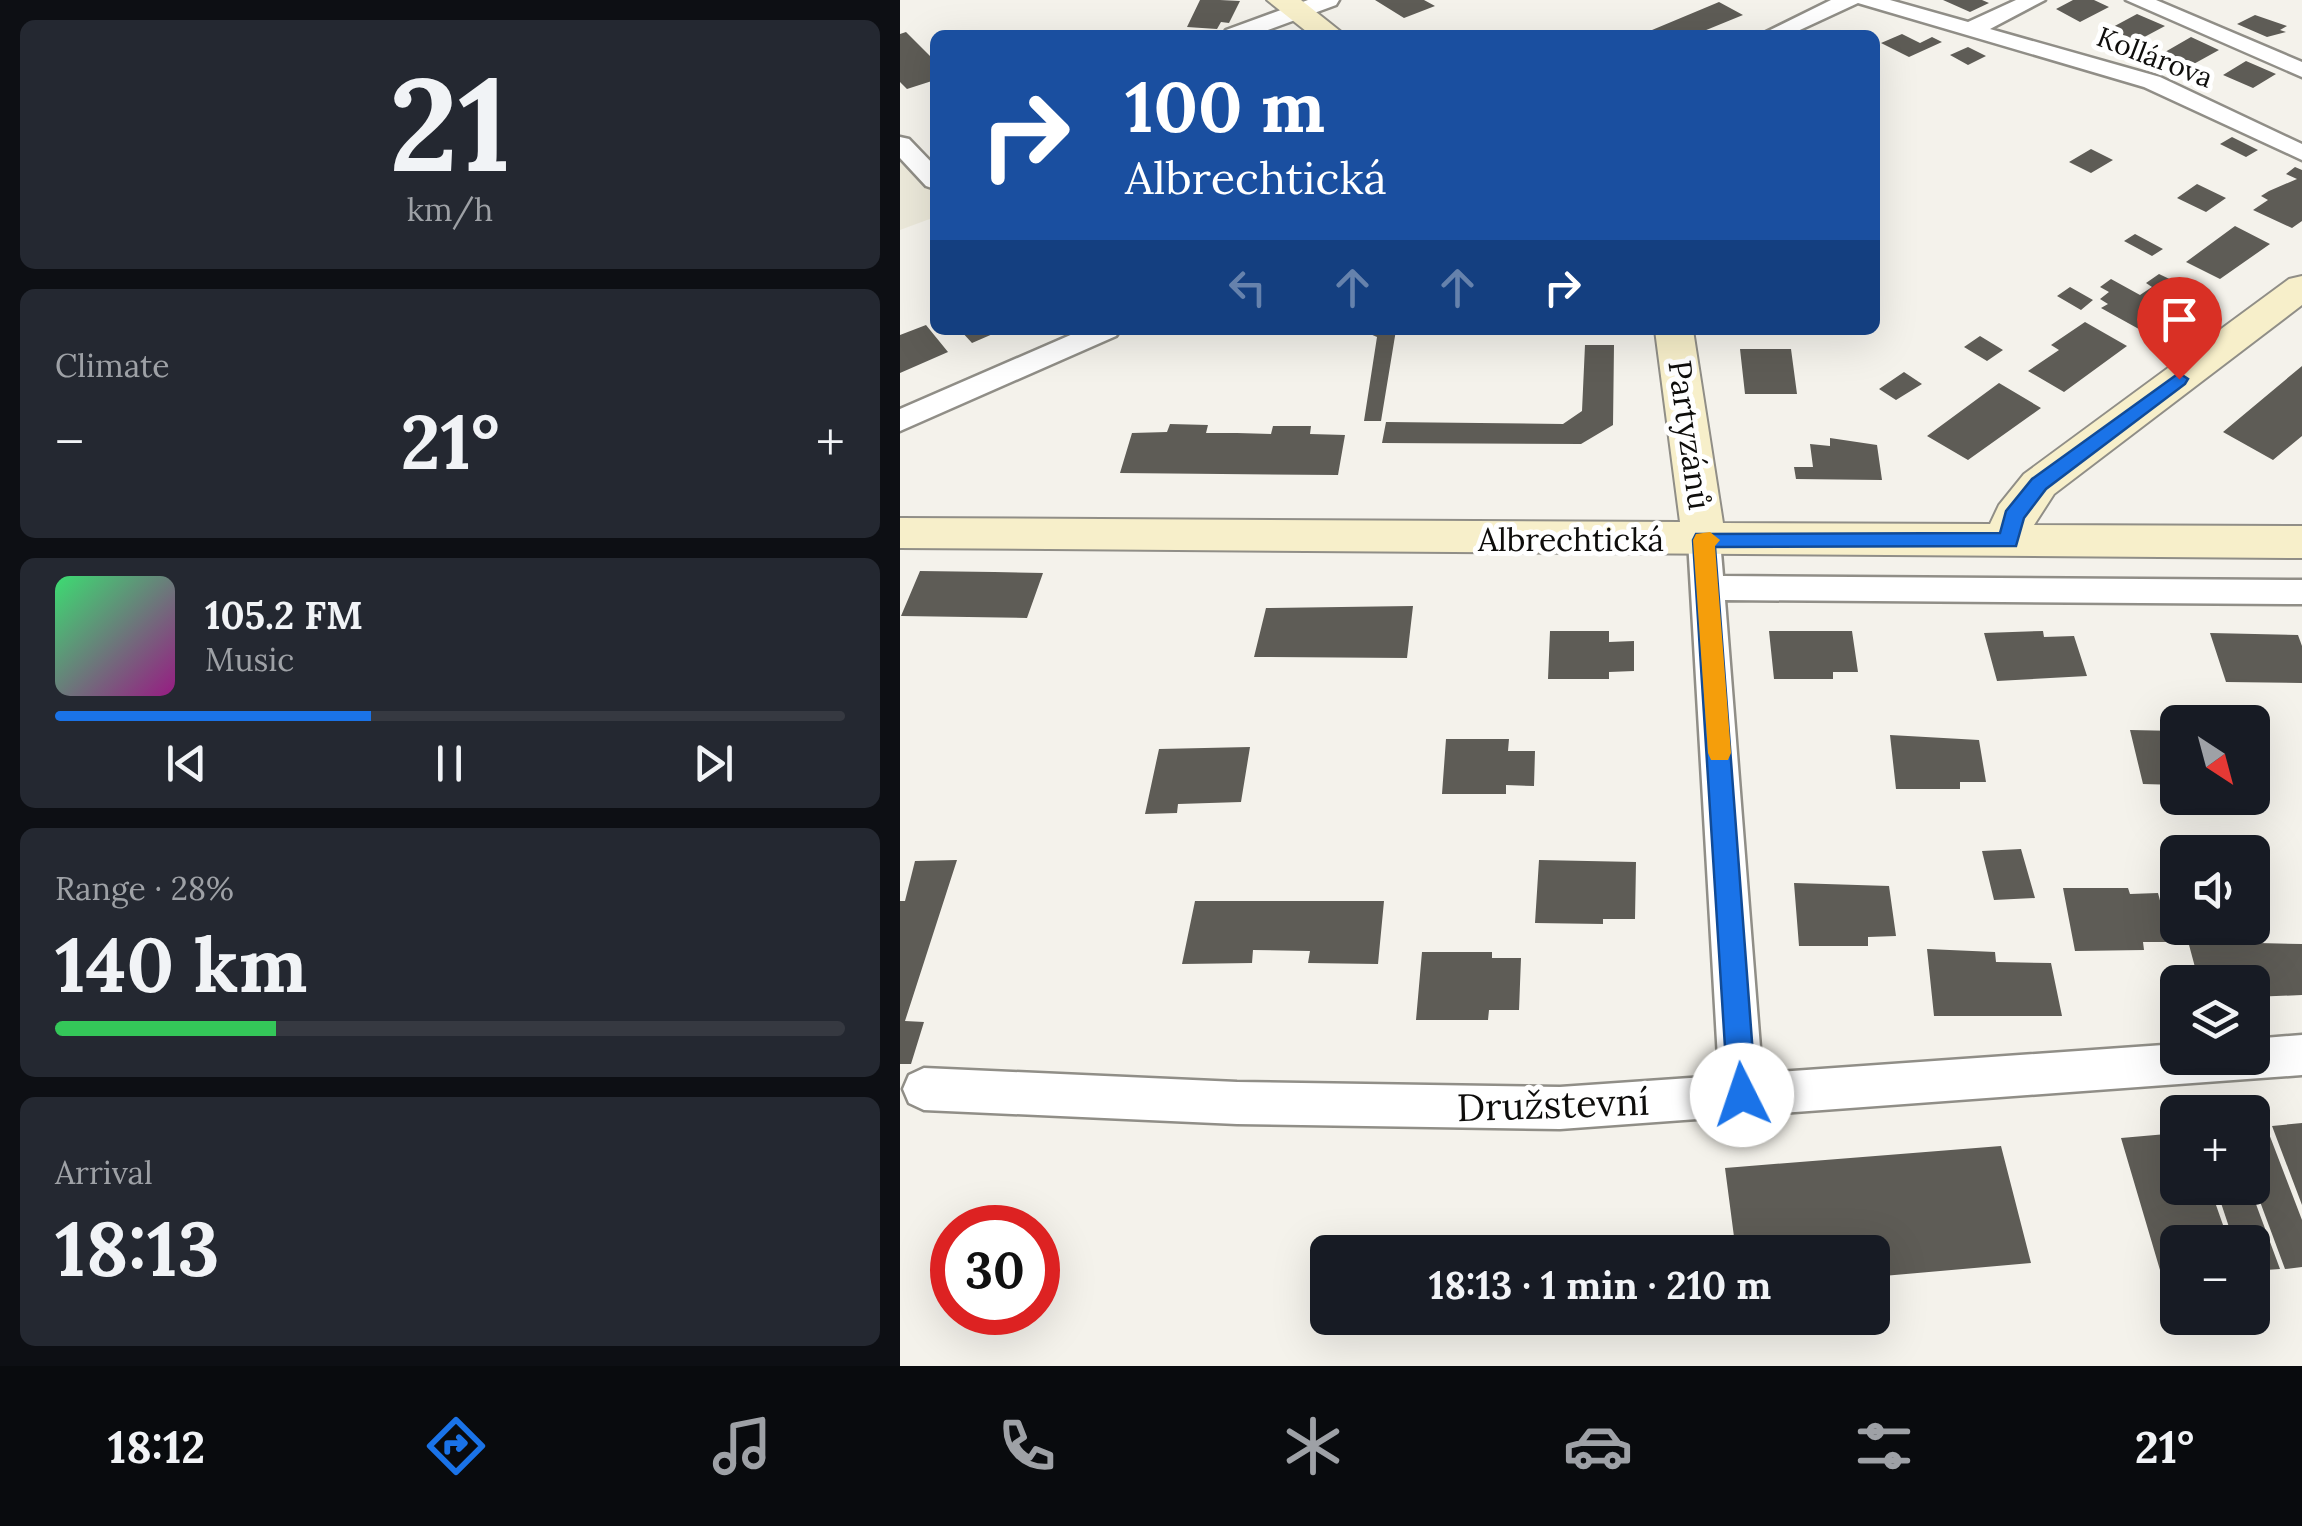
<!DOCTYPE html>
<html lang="en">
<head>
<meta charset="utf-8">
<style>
  :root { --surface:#171b24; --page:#242831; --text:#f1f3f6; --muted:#9ea1a6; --line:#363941; --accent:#1a73e8 }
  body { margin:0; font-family:Lora,serif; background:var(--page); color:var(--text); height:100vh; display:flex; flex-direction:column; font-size:38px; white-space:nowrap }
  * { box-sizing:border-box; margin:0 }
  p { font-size:32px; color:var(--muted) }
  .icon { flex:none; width:55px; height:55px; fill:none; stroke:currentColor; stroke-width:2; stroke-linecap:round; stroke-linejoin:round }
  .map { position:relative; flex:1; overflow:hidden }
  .sheet { display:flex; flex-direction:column; gap:20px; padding:20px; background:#0d0f14; width:900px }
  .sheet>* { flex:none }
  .banner { position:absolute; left:30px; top:30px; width:950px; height:305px; border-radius:15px; box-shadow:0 10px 40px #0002; background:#1a4fa0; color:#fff; overflow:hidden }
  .needle { width:65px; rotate:144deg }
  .controls { position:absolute; left:1260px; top:705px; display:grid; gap:20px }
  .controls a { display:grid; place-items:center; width:110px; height:110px; border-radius:15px; background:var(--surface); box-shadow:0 10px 40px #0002; font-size:50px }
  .speed { position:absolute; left:30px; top:1205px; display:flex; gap:20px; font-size:50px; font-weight:700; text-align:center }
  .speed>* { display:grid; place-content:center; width:130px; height:130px; border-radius:50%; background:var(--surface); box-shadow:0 10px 40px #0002; line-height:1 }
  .speed .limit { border:15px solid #d22; background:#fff; color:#111 }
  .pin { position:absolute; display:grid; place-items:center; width:85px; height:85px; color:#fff; margin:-102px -42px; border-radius:50% 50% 50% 0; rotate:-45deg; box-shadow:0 0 10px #0007 }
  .pin .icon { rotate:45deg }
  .me { position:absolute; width:110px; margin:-55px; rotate:356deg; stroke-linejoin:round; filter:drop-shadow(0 0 8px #0008) }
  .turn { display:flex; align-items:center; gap:35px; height:210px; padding:0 30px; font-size:45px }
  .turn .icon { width:130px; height:130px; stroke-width:2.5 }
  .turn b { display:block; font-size:70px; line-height:85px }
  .lanes { display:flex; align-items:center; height:95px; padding:0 30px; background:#0003; justify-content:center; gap:50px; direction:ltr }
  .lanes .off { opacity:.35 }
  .big { font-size:75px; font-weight:700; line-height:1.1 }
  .sheet .widget { flex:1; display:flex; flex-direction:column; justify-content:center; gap:15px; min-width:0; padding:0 35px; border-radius:15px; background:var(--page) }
  .sheet .dial { align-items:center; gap:0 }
  .dial b { font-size:130px; line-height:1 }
  .song { display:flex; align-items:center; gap:30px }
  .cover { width:120px; height:120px; border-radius:15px; background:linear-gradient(135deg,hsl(140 70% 55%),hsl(310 70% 35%)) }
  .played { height:10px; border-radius:5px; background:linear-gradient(90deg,var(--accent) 40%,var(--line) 40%) }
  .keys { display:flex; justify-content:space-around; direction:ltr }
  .heat { display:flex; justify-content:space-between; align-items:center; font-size:55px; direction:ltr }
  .charge { height:15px; border-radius:8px; background:linear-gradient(90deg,#34c759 28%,var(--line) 0) }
  .trip { position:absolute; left:410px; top:1235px; width:580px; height:100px; border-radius:15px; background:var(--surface); box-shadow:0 10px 40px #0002; font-weight:700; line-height:100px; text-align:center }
  .tab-bar { display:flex; height:160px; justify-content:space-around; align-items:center; background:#090b0e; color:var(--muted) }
  .tab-bar .icon { width:70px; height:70px }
  .tab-bar .current { color:var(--accent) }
  .tab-bar b { font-size:45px; color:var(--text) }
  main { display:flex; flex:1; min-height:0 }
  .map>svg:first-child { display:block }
</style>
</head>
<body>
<main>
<section class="sheet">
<div class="widget dial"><b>21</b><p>km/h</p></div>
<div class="widget"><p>Climate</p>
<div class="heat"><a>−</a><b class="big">21°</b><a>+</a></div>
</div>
<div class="widget">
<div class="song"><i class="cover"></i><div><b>105.2 FM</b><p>Music</p></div></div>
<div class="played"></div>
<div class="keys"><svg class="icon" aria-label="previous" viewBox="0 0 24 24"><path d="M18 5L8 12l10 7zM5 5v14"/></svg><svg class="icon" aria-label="pause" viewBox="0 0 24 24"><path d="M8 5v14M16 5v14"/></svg><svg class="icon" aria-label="next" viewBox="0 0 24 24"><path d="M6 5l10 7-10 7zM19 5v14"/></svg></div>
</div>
<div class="widget"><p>Range · 28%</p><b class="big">140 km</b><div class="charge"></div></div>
<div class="widget"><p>Arrival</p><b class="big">18:13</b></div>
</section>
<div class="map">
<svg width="1402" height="1366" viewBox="0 0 1402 1366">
  <rect width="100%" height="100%" fill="#f4f2eb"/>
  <path fill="#ece9da" d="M 0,159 L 35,195 L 35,217 L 0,230 Z"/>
  <path fill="#5e5c56" d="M 300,0 L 320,0 L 340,1 L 329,23 L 321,22 L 317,29 L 287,27 Z
    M 475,0 L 524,0 L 535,6 L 504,18 Z
    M 1043,0 L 1082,0 L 1089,3 L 1070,12 Z
    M 1173,0 L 1194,0 L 1209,7 L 1180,22 L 1156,9 Z
    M 819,2 L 843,15 L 794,35 L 761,35 L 752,30 Z
    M 1237,14 L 1265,26 L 1235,42 L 1211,28 Z
    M 1355,15 L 1387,26 L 1380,30 L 1386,32 L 1367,37 L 1337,24 Z
    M 6,32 L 35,61 L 35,80 L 7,89 L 0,82 L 0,34 Z
    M 1002,34 L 1020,43 L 1032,37 L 1042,42 L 1009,57 L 981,43 Z
    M 1291,37 L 1319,50 L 1290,66 L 1265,52 Z
    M 1068,47 L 1086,56 L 1068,65 L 1050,55 Z
    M 1346,61 L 1376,74 L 1353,88 L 1323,75 Z
    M 1332,137 L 1358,150 L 1346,157 L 1320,144 Z
    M 1191,149 L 1213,160 L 1191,173 L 1169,162 Z
    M 1395,167 L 1402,170 L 1402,221 L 1392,228 L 1353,210 L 1368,200 L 1361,196 L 1369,191 L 1397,179 L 1386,174 Z
    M 1297,184 L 1326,198 L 1306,212 L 1277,198 Z
    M 1335,226 L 1370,244 L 1320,279 L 1286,262 Z
    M 1235,234 L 1263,249 L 1252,256 L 1224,241 Z
    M 1259,274 L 1301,294 L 1246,333 L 1201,308 L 1208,304 L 1200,299 L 1209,292 L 1200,287 L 1211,279 L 1240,295 L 1252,287 L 1246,283 Z
    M 1170,287 L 1193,300 L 1181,310 L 1157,296 Z
    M 1185,322 L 1227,346 L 1164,392 L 1128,371 L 1159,350 L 1151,345 Z
    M 26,325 L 48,352 L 0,373 L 0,335 Z
    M 60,330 L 102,330 L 72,343 Z
    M 461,330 L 496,330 L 481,421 L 464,421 L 477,337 Z
    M 1080,336 L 1103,350 L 1087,361 L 1064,347 Z
    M 685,345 L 714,345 L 713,425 L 681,444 L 482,443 L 486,422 L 663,424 L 682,411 Z
    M 840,349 L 891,349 L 897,394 L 845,394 Z
    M 1402,366 L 1402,436 L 1373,460 L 1323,432 Z
    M 1004,372 L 1022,384 L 996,400 L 979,389 Z
    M 1099,383 L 1141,408 L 1068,460 L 1027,436 Z
    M 270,424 L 308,425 L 306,433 L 337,433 L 371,434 L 373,426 L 411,426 L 410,434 L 445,435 L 438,475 L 220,473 L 232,433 L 267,432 Z
    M 930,438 L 977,445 L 982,480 L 896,479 L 894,467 L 913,467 L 910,444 L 930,446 Z
    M 20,571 L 94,572 L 143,573 L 127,618 L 1,616 Z
    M 513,606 L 507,658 L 354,657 L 366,608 Z
    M 650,631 L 709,631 L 709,642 L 734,641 L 734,671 L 709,672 L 709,679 L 648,679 Z
    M 869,631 L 952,631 L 958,672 L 933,672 L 933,679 L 874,679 Z
    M 1143,631 L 1144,637 L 1174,636 L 1187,676 L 1097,681 L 1084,633 Z
    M 1310,633 L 1398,635 L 1402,646 L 1402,683 L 1326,682 Z
    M 1230,730 L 1278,731 L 1278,785 L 1243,784 Z
    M 990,735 L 1079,740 L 1086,782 L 1060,782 L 1060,789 L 996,789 Z
    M 546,739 L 609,739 L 608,751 L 635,751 L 634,786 L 606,785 L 606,794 L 542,794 Z
    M 350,747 L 341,802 L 278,804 L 277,813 L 245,814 L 259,749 Z
    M 1121,849 L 1135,898 L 1094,900 L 1082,851 Z
    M 57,860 L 5,1021 L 24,1022 L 11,1064 L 0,1064 L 0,901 L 5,901 L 15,861 Z
    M 639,860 L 736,862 L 735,919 L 703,919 L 703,924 L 635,923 Z
    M 894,883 L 989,886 L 996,936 L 968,937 L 968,946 L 899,946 Z
    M 1163,888 L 1228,888 L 1230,894 L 1258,893 L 1271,942 L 1243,942 L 1244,950 L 1175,951 Z
    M 295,901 L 484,901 L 478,964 L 408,963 L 410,951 L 353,950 L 352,963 L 282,964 Z
    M 1285,930 L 1355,931 L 1358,943 L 1402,944 L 1402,995 L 1352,997 L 1352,982 L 1299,982 Z
    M 1027,949 L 1095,952 L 1096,962 L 1151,963 L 1162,1016 L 1034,1016 Z
    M 522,952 L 592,952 L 592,958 L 621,958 L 619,1010 L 589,1010 L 588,1020 L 516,1020 Z
    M 1402,1123 L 1402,1205 L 1372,1126 Z
    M 1366,1126 L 1402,1220 L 1402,1267 L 1385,1269 L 1352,1180 L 1352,1127 Z
    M 1278,1133 L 1278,1188 L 1310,1188 L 1329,1242 L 1278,1242 L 1278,1268 L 1260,1270 L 1221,1138 Z
    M 1101,1146 L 1131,1263 L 972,1277 L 972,1252 L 836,1252 L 825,1168 Z
    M 1316,1188 L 1350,1188 L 1380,1269 L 1352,1271 L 1352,1242 L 1334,1242 Z"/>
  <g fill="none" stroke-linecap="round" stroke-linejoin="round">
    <g stroke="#908e87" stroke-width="5">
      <path id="street" d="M 408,0 L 439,0 L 436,5 L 354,35 L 323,35 L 326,30 Z
        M 931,0 L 990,0 L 1068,22 L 1116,0 L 1145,0 L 1090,29 L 1260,77 L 1402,144 L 1402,160 L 1244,87 L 958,3 L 889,35 L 860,35 Z
        M 1226,0 L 1256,0 L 1402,62 L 1402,77 Z
        M 0,137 L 9,139 L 35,166 L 35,189 L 26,186 L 0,158 Z
        M 182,330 L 220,330 L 216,336 L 0,431 L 0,409 Z
        M 804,528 L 815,532 L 820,540 L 823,576 L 1402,580 L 1402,604 L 825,600 L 862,1073 L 1278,1044 L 1278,1058 L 1352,1058 L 1352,1039 L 1402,1035 L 1402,1075 L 660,1129 L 337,1124 L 24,1110 L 9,1103 L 3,1089 L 9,1075 L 24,1068 L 337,1082 L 660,1087 L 819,1076 L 788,540 L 793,532 Z"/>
    </g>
    <g stroke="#908e87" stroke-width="4">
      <path id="secondary" d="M 367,0 L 401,0 L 445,35 L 411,35 Z
        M 1402,276 L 1402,305 L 1154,494 L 1134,525 L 1402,526 L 1402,558 L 0,548 L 0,518 L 780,522 L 755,330 L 793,330 L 823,523 L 1090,524 L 1099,505 L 1124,474 L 1389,279 Z"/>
    </g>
    <use href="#street" fill="#fff" fill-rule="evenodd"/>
    <use href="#secondary" fill="#f7efca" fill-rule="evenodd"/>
  </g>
  <path fill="#1a73e8" stroke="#114b97" stroke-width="2.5" d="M 1279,373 L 1288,379 L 1285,384 L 1146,489 L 1124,518 L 1116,546 L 815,547 L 856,1095 L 852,1105 L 842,1109 L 832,1105 L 828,1095 L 793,540 L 796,534 L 1100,533 L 1106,511 L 1132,479 Z"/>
  <path fill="#f59e0b" d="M 810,532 L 820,540 L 815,546 L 831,753 L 828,760 L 811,760 L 808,753 L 793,540 L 796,534 Z"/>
  <g text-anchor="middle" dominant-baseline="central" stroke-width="10" stroke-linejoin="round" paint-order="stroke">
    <g font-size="28" fill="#0e0d0b" stroke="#fff">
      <text transform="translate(1255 57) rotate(21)">Kollárova</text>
    </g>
    <g font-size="32" fill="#0e0d0b" stroke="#fff">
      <text transform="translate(790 435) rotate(82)">Partyzánů</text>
      <text x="671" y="539">Albrechtická</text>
    </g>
    <g font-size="38" fill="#0e0d0b" stroke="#fff">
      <text transform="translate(653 1104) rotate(-2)">Družstevní</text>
    </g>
  </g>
</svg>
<div class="controls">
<a><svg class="needle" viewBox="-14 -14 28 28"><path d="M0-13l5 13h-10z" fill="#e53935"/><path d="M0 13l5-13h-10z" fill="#9ea1a6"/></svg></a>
<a><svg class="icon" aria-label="sound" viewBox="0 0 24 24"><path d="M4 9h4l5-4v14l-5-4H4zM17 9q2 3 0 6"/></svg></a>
<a><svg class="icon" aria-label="layers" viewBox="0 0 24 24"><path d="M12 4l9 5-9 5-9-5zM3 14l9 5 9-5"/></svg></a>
<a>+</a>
<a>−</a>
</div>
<div class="speed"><div class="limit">30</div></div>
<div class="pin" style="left:1279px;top:379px;background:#d93025"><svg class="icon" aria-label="arrive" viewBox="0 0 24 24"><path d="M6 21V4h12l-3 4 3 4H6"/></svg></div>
<svg class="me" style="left:842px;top:1095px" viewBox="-20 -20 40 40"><circle r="19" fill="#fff"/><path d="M0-13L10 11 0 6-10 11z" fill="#1a73e8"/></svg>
<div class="trip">18:13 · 1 min · 210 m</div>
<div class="banner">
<div class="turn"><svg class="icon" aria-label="right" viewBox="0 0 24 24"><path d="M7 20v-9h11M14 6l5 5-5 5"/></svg><div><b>100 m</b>Albrechtická</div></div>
<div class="lanes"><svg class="icon off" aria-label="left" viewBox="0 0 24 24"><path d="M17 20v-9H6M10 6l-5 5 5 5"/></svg><svg class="icon off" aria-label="ahead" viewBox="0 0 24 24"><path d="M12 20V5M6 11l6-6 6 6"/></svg><svg class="icon off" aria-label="ahead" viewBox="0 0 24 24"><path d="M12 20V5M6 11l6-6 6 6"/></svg><svg class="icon" aria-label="right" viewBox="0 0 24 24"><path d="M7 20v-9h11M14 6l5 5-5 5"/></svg></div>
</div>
</div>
</main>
<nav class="tab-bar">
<b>18:12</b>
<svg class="icon current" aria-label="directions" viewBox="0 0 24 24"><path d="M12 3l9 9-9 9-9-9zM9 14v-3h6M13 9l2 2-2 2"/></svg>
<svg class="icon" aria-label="music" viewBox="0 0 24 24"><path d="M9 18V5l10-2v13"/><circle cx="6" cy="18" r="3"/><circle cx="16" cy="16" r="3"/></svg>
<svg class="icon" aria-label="phone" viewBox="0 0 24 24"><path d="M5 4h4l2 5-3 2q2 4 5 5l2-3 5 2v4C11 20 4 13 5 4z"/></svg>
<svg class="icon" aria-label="climate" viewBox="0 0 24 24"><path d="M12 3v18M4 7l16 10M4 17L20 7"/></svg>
<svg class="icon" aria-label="car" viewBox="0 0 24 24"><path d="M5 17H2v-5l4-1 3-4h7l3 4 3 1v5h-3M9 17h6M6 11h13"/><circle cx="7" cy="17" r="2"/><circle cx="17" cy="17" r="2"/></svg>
<svg class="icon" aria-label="filters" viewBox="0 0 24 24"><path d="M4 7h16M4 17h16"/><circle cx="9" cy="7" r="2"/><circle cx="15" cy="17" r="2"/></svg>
<b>21°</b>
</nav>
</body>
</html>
